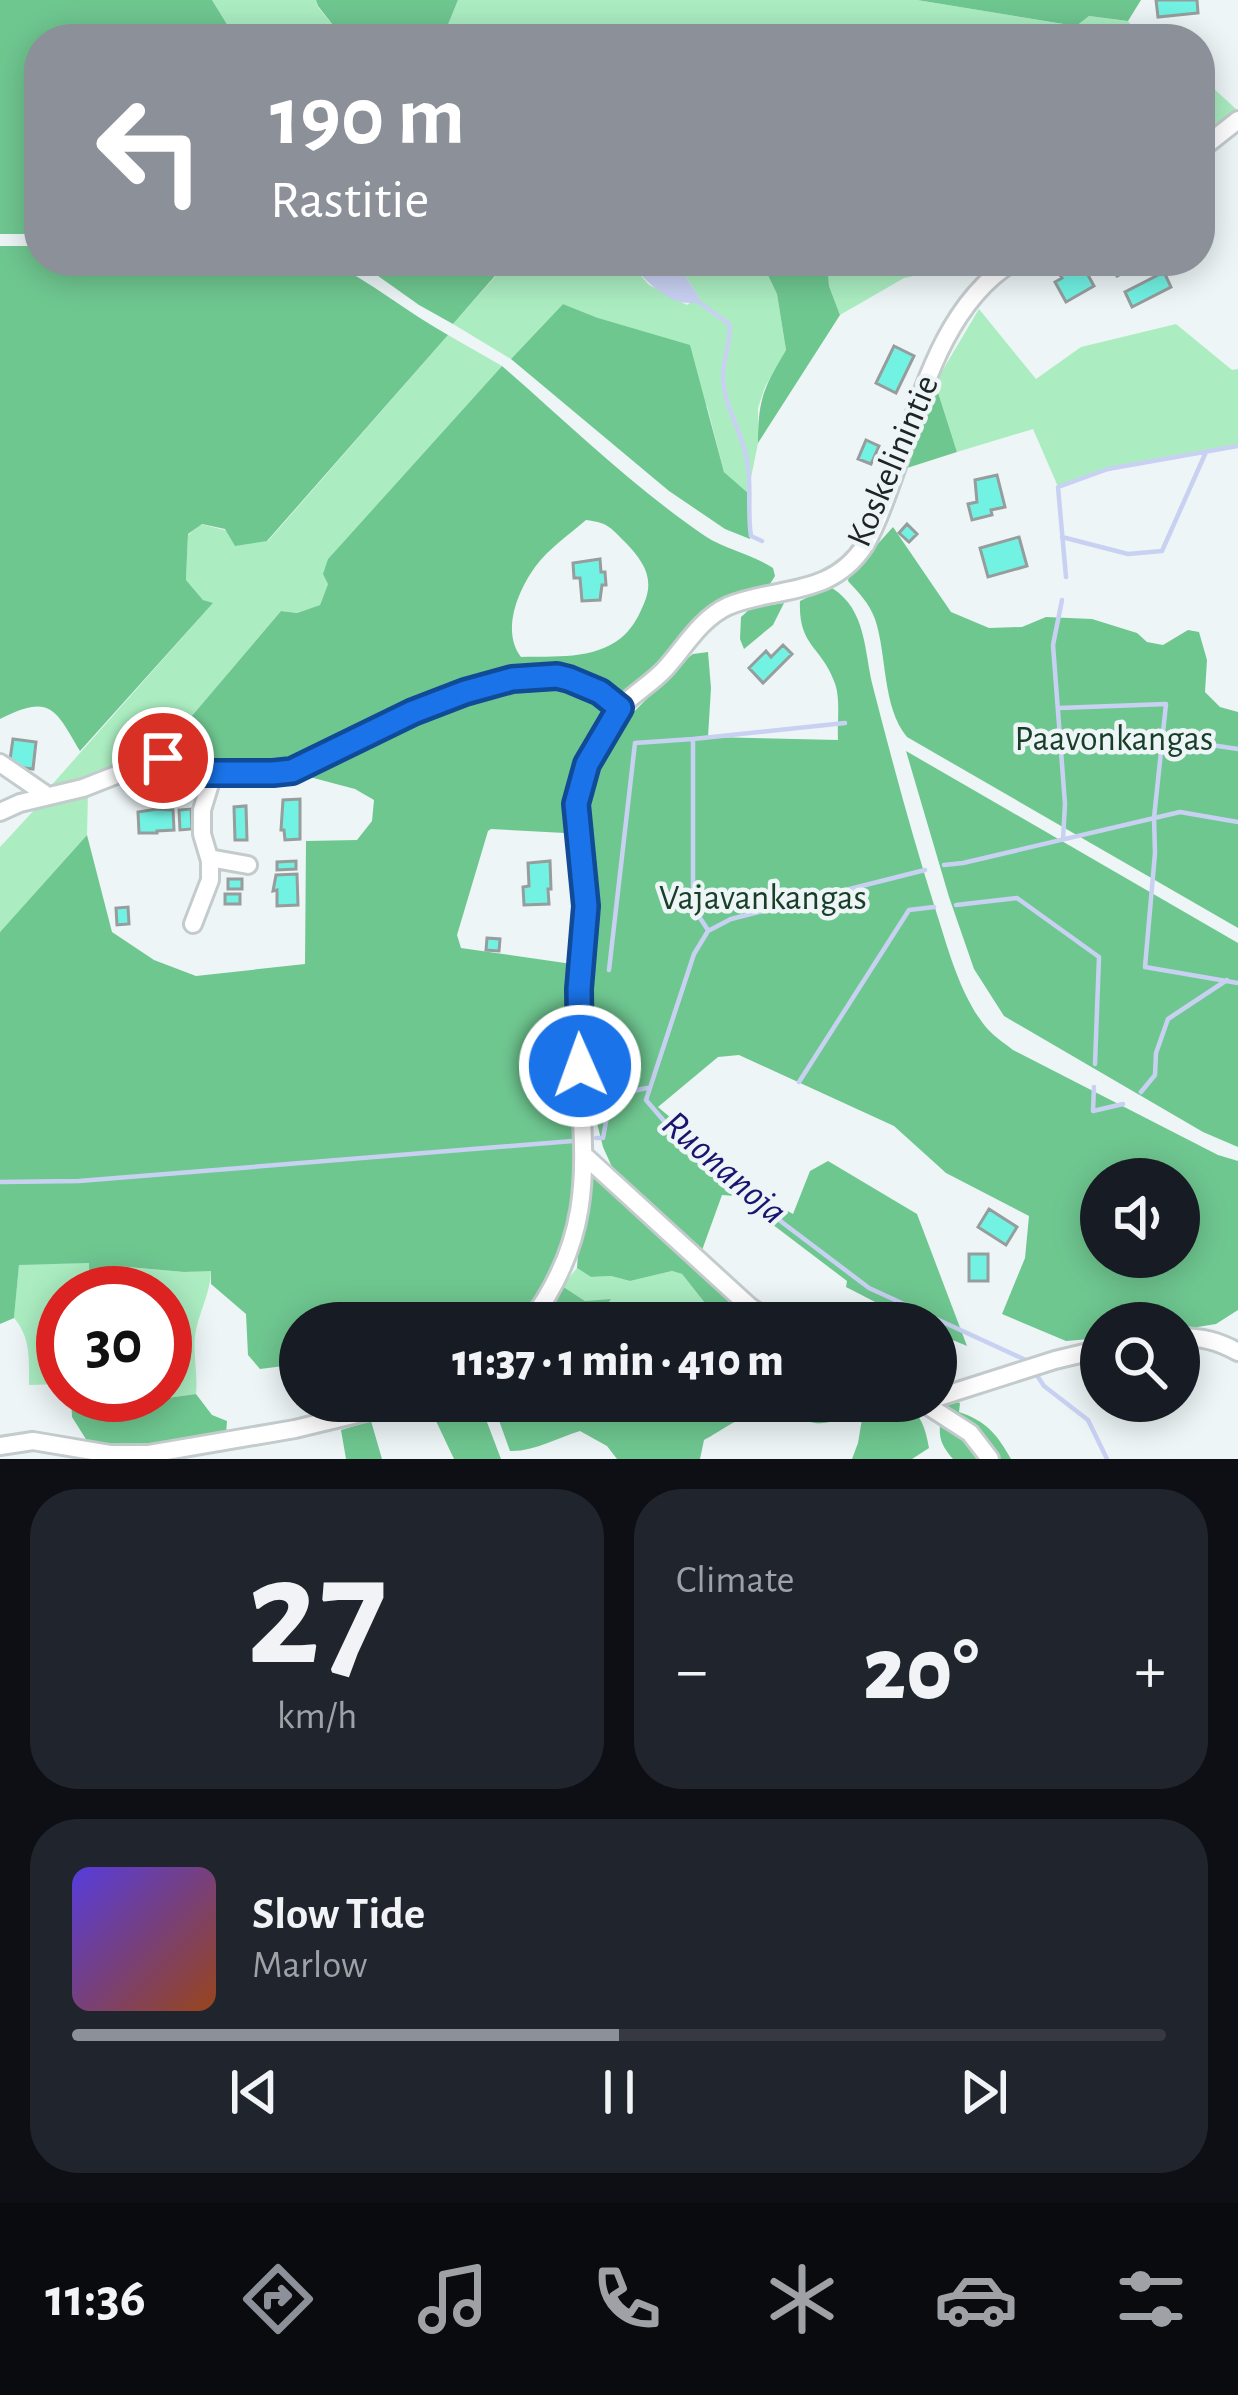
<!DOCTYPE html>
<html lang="en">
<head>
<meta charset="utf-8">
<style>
  :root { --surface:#171b24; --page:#20242c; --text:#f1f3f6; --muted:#9ea1a6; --line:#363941; --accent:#8c9099 }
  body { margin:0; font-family:"Alegreya Sans",sans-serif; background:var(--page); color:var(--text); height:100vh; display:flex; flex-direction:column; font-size:45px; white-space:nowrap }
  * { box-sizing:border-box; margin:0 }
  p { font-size:39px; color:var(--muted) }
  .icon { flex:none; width:66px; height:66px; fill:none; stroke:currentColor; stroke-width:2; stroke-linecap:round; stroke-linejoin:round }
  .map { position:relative; height:1459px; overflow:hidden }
  .drawer { display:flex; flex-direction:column; gap:30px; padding:30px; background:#0d0f14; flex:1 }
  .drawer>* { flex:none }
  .hud { position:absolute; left:24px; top:24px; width:1191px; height:252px; border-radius:48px; box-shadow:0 6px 30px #0003; background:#8c9099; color:#fff; overflow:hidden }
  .buttons { position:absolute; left:1080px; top:1158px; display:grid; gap:24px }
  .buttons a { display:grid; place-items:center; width:120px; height:120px; border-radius:50%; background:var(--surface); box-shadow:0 6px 30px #0003; font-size:60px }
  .speed { position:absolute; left:36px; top:1266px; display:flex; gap:24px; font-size:60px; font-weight:700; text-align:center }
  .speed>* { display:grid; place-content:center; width:156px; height:156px; border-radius:50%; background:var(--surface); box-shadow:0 6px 30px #0003; line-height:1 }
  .speed .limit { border:18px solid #d22; background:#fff; color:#111 }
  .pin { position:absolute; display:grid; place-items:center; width:102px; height:102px; color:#fff; margin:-51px; border:6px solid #fff; border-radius:50%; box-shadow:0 3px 12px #0007 }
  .me { position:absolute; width:132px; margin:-66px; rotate:358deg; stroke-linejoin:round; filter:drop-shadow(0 0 9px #0008) }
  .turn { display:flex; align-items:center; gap:42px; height:252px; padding:0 48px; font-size:54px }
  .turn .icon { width:156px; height:156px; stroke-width:2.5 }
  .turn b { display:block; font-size:84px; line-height:102px }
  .big { font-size:90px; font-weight:800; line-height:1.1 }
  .drawer .widget { flex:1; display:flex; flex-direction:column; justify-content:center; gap:18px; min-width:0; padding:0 42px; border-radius:48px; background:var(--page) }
  .drawer .dial { align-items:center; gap:0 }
  .dial b { font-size:156px; line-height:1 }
  .song { display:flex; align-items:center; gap:36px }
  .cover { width:144px; height:144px; border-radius:18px; background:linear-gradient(135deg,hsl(250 70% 55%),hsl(20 70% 35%)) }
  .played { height:12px; border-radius:6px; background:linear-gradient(90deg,var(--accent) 50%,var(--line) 50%) }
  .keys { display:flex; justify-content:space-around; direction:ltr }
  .heat { display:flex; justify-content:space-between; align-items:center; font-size:66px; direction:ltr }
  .drawer .tiles { flex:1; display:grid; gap:30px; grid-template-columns:1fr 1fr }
  .widget:last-child { grid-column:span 2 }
  .trip { position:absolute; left:279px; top:1302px; width:678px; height:120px; border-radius:60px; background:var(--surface); box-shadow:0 6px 30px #0003; font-weight:800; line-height:120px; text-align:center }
  .menu { display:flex; height:192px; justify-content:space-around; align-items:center; background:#090b0e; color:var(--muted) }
  .menu .icon { width:84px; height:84px }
  .menu .on { color:var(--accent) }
  .menu b { font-size:54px; color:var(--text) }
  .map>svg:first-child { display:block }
</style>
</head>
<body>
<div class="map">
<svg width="1238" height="1459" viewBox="0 0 1238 1459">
  <rect width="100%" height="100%" fill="#edf5f7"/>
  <path fill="#abedc1" d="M 212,0 L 316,0 L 318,7 L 344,39 L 236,39 Z
    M 458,0 L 917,0 L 1075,26 L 1089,16 L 1128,21 L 1141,39 L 943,39 L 908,25 L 851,33 L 809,27 L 796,39 L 442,39 Z
    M 1200,76 L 1236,109 L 1200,137 Z
    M 497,261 L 628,261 L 649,285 L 687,305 L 699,297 L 675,261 L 761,261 L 777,294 L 786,350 L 765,387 L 758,408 L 758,443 L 748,493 L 724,472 L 707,406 L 598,318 L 563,304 L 511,359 L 453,324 L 500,271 Z
    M 827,261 L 962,261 L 951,268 L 904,278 L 840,315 L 829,286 Z
    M 979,309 L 1036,379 L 1081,347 L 1176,324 L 1232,370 L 1238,369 L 1238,447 L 1108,469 L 1059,489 L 1033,429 L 957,452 L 935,383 Z
    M 448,335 L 502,366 L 328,559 L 328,584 L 320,605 L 297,613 L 281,611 L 162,751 L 77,784 L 49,788 L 212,604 L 203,600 L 186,580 L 188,535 L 201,524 L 268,541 Z
    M 88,793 L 87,835 L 0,932 L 0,847 L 37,807 Z
    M 90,1263 L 90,1293 L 63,1293 L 63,1384 L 29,1385 C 29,1359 31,1338 14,1318 L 19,1264 Z
    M 116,1266 L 184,1272 L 211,1270 C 211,1293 198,1313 195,1336 C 193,1355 198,1374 196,1394 L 160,1399 L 139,1407 L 118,1395 L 165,1395 L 165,1293 L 115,1293 Z
    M 577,1268 L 591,1277 L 611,1276 L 630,1281 L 672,1271 L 682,1274 L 720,1322 L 601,1323 L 603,1311 L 610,1300 L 585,1301 L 562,1286 Z"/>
  <path fill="#6fc790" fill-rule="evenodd" d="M 0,0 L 212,0 L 236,39 L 39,39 L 39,234 L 0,234 Z
    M 316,0 L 458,0 L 442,39 L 344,39 L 318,6 Z
    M 917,0 L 1141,0 L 1128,21 L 1089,16 L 1076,26 Z
    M 908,25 L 943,39 L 796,39 L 809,27 L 851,33 Z
    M 0,246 L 39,246 L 39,261 L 329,261 C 371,282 407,312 448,335 L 267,541 L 235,546 L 225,529 L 202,524 L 188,534 L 186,580 L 203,600 L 213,603 L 80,751 C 55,709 51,693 0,719 Z
    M 357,261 L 497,261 L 500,270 L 453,324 L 419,305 Z
    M 761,261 L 827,261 L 829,286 L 840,315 L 758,443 C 758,398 764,388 786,350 L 777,294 Z
    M 563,304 L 598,318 L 690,345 L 724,472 L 748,493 C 745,509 753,523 750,539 L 725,529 L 669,491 L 511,359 Z
    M 502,366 C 569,424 633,487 705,536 C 726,550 752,554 773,568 L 775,576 L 770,584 L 760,590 L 731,595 L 701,611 L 644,682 L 615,699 L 546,671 L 297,763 L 271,768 L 207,768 L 162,751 L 281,611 L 297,613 L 320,605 L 328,584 L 323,574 L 328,559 ZM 586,520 C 608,523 609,526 625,542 C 645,563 656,580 642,608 C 638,618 630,631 621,638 C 594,660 553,656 521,657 C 501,631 518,591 535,567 C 548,549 570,534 586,520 Z
    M 935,383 L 957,452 L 907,468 Z
    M 893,527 L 951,612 L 989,628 L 1022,627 L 1046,617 L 1092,619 L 1137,633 L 1147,642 L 1163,645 L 1188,630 L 1199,632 L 1207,660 L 1205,692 L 1220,707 L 1238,712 L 1238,928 L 907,737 C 882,707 887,654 875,619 C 869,603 859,593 848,581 L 849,576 Z
    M 832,588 C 867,610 864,652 873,687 C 892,761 912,835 935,908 C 948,948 959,993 985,1026 C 992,1035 1004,1043 1013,1050 L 1218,1155 L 1238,1161 L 1238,1310 L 1216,1324 L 1179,1330 L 1179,1323 L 1101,1323 L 1101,1338 L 1066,1341 L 1002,1314 L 1025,1258 L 1029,1216 L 946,1173 L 894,1126 L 739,1055 L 718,1057 L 658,1107 L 766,1199 L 793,1214 L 810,1171 L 828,1161 L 917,1214 L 967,1346 L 936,1333 L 936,1323 L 916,1323 L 846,1287 L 847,1281 L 735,1196 L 722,1195 L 701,1253 L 612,1167 L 603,1147 L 595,1115 L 589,1037 L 596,947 L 596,886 L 588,825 L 596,771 L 619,727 L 685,660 L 693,654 L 708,652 L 711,688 L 708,737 L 838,740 C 837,722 841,697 834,681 C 821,646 798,646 800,601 L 823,590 ZM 1101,1179 L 1179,1179 L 1179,1257 L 1101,1257 Z
    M 784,603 L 773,625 L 744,649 L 740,639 L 741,617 L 751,608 Z
    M 563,682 L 611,707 L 565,833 L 491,829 L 488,831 L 457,935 L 461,948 L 572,964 C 570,979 567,995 567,1010 C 569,1088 588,1166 566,1243 C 557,1274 536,1297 519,1323 L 300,1323 L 300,1364 L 260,1369 L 248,1355 L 246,1314 L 211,1284 L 211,1271 L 184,1272 L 117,1266 L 115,1293 L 90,1293 L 89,1263 L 19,1265 L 14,1318 L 0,1324 L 0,932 L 87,835 L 112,932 L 154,960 L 196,976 L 305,964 L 306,841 L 357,840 L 372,821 L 374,800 L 355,789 L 302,775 C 387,731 465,685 563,682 Z
    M 906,751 L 1238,943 L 1238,1147 L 1203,1132 L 1004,1016 L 974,969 L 949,897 Z
    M 598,1174 L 746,1309 L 745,1315 L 734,1323 L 720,1322 L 682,1274 L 672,1271 L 630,1281 L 611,1276 L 591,1277 L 577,1268 L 579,1241 L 591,1177 Z
    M 562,1286 L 585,1301 L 611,1299 L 603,1311 L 601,1323 L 537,1323 Z
    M 196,1394 L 212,1415 L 227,1421 L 226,1434 C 181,1446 136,1447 89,1444 L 72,1417 L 71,1395 L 118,1395 L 139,1407 L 160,1399 Z
    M 951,1400 L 960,1403 L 959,1412 C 986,1421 997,1434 1011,1459 L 953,1459 C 935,1439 939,1429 944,1404 Z
    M 434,1401 L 479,1401 L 501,1459 L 454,1459 L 428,1404 Z
    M 492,1401 L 503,1401 L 504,1406 L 518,1414 L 570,1405 L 572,1401 L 596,1401 L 609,1417 L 668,1401 L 840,1401 L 838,1420 C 804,1429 812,1417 784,1410 C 757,1403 726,1428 704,1440 L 700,1459 L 617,1459 L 607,1446 L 580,1431 C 557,1438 533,1452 510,1451 Z
    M 865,1401 C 905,1401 922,1404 929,1448 L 912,1459 L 852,1459 L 858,1443 Z
    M 371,1421 L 382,1459 L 346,1459 L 341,1430 Z"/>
  <path fill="#c9d1f3" d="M 628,261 L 675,261 L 699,297 L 699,302 C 670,309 646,280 628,261 Z"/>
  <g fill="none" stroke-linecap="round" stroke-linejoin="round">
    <path stroke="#c9d1f3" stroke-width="4.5" d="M 699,302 L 729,324 C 732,341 722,360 723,379 C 725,409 742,432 747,460 C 752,486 747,511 751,536 L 762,541
      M 1062,537 L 1128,554 L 1162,551 L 1206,452
      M 1066,577 L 1058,487 L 1108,469 L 1238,446
      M 1062,600 L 1053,645 L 1065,804 L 1063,839
      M 1059,708 L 1166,704 L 1154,818 L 1155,853 L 1145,967 L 1238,983
      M 1164,738 L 1238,749
      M 944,865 L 963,863 L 1180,812 L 1238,822
      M 925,870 L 731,919 L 708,931 L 694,954 L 646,1100 L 670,1128 L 691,1146 L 783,1223 L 869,1288 L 1028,1361
      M 956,905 L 1017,898 L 1099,957 L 1095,1064
      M 708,930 L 700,918 L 693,895 L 693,739 L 845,723
      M 609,970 L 635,743 L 693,739
      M 799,1082 L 909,910 L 934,907
      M 1094,1087 L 1093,1111 L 1123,1104
      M 1141,1092 L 1155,1075 L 1156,1053 L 1168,1019 L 1227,980
      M 596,1138 L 603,1138 C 610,1101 608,1095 647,1088
      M 0,1182 L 79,1181 L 573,1141
      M 1036,1374 L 1044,1386 L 1088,1420 L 1107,1459"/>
  </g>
  <path fill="#71f2e3" stroke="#969d9c" stroke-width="3" d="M 1156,0 L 1197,0 L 1198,13 L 1158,17 Z
    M 1110,261 L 1136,261 L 1138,266 L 1117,276 Z
    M 1083,266 L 1094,286 L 1066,302 L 1055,282 L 1062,278 L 1060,275 Z
    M 1164,272 L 1171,287 L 1132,307 L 1125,292 Z
    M 894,346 L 914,356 L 896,393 L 876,383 Z
    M 866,440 L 879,446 L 871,464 L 858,459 Z
    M 997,475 L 1005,507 L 991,510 L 992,515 L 972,520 L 968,504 L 977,502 L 975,480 Z
    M 907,524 L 917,534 L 909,542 L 899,533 Z
    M 1019,537 L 1027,566 L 988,577 L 980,548 Z
    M 600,559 L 601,572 L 605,572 L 606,585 L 602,585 L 600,600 L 582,601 L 580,578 L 574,578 L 573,563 Z
    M 783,645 L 792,654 L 763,683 L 749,668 L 766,651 L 771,657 Z
    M 13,739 L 36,742 L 33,769 L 9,766 Z
    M 300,799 L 300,839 L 285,840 L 284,830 L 281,830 L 283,800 Z
    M 246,806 L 247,840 L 235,840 L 234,807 Z
    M 157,809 L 173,810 L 174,830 L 157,831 L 157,833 L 139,833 L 138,812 Z
    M 191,809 L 192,829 L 180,830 L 179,810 Z
    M 296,861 L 296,869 L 277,870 L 277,862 Z
    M 550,861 L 551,889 L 548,889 L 549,904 L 524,905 L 523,887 L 529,886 L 528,863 Z
    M 297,874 L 298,905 L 277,906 L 277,890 L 273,891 L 276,875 Z
    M 228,879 L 242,879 L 242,889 L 228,889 Z
    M 225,894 L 240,894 L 240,904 L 225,904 Z
    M 128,907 L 129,924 L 117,925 L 116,908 Z
    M 487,938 L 500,939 L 499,951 L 486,950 Z
    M 989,1209 L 1017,1227 L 1006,1245 L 978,1227 Z
    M 969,1254 L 988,1254 L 988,1281 L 969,1281 Z"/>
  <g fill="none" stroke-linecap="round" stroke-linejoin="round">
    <g stroke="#c4cbcd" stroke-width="22">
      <path id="minor" d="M 1200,150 L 1238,120
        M 0,763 L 48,796
        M 0,812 L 20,803 L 83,788 L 162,757 L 201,773 L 273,773 L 291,771 L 413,712 L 489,685 L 512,679 L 537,676 L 569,679 L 600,692 L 620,708
        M 209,858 L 248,865
        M 193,924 L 210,880 L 210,861 L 202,834 L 202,810 L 213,774
        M 585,1156 L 749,1306 L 773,1323
        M 529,1323 C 608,1218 577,1137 578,1018 C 578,979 588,940 586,901 C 583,855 568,811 586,767 C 595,745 607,721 623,705 C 636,692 652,683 665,669 C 685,647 700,619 728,606 C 776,586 831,598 865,545 C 877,525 885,500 893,478 C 920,402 941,306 1014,261
        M 1179,1337 C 1202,1337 1218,1341 1238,1352
        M 936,1398 L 1055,1360 L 1101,1349
        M 922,1402 L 970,1433 L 990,1459
        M 0,1446 L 33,1441 L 110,1454 L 149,1454 L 295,1429 L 411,1401"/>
    </g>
    <use href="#minor" stroke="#fff" stroke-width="16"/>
  </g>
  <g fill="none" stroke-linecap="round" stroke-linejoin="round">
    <g stroke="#114b97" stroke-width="30">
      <path id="route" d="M 163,758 L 201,773 L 273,773 L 292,771 L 413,712 L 465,692 L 512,679 L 557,676 L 569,679 L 600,692 L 620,708 L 587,764 L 576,804 L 586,906 L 579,989 L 580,1066"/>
    </g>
    <use href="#route" stroke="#1a73e8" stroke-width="21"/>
  </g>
  <g text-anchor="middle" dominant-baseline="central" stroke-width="9" stroke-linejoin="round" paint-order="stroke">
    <g font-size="36" fill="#212425" stroke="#edf5f7">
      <text transform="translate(893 461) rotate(-67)">Koskelinintie</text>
    </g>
    <g font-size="36" fill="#183e28" stroke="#edf5f7">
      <text x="1114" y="739">Paavonkangas</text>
      <text x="763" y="898">Vajavankangas</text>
    </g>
    <g font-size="39" font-style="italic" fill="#1a1570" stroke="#edf5f7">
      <text transform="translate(724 1168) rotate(41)">Ruonanoja</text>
    </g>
  </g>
</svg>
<div class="buttons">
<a><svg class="icon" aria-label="sound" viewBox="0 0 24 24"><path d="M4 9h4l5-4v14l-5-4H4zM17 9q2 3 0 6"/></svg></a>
<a><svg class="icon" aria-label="search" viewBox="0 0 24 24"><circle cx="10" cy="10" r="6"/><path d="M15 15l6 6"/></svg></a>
</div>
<div class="speed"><div class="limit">30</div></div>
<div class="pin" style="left:163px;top:758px;background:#d93025"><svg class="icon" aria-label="arrive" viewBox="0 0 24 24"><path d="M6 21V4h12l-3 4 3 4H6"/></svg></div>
<svg class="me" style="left:580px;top:1066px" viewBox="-20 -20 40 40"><circle r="17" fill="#1a73e8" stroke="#fff" stroke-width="3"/><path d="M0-11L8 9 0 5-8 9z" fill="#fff"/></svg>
<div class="trip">11:37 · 1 min · 410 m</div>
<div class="hud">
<div class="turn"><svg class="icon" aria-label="left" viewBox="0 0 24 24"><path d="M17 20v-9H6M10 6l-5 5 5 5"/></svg><div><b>190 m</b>Rastitie</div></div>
</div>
</div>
<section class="drawer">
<div class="tiles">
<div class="widget dial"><b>27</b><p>km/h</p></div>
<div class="widget"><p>Climate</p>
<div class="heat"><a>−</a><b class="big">20°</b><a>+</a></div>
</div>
<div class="widget">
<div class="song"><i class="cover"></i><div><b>Slow Tide</b><p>Marlow</p></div></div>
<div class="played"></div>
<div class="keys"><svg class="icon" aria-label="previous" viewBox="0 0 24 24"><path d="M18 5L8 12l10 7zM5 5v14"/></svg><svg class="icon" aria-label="pause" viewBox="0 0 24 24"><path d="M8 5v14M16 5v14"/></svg><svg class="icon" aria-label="next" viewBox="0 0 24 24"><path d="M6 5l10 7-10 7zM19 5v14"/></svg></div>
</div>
</div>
</section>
<nav class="menu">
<b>11:36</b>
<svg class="icon on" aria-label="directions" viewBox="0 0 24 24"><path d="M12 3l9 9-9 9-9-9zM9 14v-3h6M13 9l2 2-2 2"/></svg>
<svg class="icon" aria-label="music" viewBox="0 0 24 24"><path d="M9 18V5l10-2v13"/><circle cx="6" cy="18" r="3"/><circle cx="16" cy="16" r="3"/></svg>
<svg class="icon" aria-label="phone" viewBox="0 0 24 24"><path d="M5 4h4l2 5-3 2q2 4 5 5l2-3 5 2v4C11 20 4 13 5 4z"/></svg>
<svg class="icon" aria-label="climate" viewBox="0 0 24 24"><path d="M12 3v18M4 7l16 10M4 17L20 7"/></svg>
<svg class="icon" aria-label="car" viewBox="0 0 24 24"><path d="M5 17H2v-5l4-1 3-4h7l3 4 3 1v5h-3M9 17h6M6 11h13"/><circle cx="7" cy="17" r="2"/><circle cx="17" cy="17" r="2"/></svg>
<svg class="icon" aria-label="filters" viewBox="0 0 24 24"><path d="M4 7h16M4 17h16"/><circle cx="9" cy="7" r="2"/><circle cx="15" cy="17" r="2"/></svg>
</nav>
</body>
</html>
